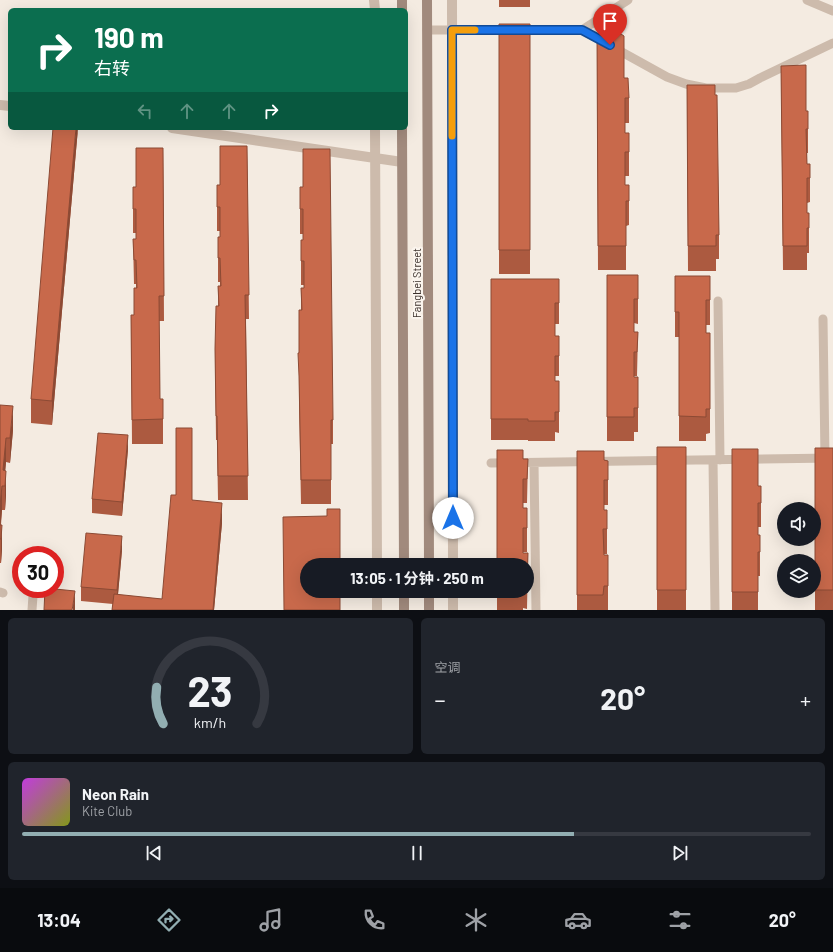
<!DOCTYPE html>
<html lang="zh">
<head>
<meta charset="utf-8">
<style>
  :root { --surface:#171b24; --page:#20242c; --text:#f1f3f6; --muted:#9ea1a6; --line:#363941; --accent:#92aeb2 }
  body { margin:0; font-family:Barlow,"Noto Sans SC",sans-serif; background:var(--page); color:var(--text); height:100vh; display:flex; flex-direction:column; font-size:15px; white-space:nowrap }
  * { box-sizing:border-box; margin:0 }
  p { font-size:13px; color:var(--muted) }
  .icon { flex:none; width:22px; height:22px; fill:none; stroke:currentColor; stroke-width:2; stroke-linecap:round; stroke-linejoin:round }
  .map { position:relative; height:610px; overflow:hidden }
  .drawer { display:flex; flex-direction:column; gap:8px; padding:8px; background:#0d0f14; flex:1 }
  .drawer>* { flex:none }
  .banner { position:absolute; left:8px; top:8px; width:400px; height:122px; border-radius:6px; box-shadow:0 4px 16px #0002; background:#0b6e4f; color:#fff; overflow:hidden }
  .fabs { position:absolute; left:777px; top:502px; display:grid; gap:8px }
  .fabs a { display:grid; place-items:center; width:44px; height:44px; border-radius:50%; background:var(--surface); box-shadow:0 4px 16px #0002; font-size:20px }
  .speed { position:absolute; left:12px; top:546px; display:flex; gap:8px; font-size:20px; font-weight:700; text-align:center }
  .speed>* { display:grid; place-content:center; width:52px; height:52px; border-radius:50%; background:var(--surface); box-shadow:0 4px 16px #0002; line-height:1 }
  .speed .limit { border:6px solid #d22; background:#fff; color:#111 }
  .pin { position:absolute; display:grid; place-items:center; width:34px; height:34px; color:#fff; margin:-41px -17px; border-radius:50% 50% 50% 0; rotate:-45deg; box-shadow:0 0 4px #0007 }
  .pin .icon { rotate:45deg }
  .me { position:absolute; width:44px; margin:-22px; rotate:0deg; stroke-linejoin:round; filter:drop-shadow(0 0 3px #0008) }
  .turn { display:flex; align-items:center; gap:14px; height:84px; padding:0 20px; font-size:18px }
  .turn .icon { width:52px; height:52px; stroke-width:2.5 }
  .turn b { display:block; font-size:28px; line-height:34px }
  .lanes { display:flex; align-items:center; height:38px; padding:0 20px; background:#0003; justify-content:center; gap:20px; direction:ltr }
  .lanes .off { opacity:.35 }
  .big { font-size:30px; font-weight:700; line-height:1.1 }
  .drawer .card { flex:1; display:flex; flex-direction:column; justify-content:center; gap:6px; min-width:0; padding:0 14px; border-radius:6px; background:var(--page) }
  .drawer .dial { align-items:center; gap:0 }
  .dial svg { height:104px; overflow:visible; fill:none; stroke:var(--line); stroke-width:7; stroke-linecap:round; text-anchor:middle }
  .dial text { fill:var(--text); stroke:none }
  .song { display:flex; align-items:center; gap:12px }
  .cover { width:48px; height:48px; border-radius:6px; background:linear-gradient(135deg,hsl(290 70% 55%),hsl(70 70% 35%)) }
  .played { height:4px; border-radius:2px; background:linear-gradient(90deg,var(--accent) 70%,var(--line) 70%) }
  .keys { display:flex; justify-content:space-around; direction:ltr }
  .heat { display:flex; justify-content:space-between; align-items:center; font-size:22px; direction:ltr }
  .drawer .tiles { flex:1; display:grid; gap:8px; grid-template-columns:1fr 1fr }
  .card:last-child { grid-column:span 2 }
  .trip { position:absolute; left:300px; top:558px; width:234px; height:40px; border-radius:20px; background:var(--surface); box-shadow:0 4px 16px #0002; font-weight:700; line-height:40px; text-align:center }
  .dock { display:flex; height:64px; justify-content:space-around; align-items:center; background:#090b0e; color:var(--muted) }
  .dock .icon { width:28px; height:28px }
  .dock .active { color:var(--accent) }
  .dock b { font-size:18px; color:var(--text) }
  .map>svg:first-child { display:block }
</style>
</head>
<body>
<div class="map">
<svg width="833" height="610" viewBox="0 0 833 610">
  <rect width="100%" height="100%" fill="#f4ebe1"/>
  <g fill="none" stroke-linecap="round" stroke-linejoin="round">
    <path stroke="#cdbbac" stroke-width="9" d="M 807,0 L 833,11
      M 427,30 L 582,30 L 667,77 L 686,84 L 706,88 L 736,88 L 749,84 L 760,78 L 833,43
      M 582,30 L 628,0
      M 718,301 L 720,460
      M 823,319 L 825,458
      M 713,460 L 715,610
      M 491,463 L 833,458
      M 534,463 L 536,610
      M 0,592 L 3,593
      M 32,610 L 33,596"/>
    <path stroke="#cdbbac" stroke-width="10" d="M 374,0 L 375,10
      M 452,0 L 453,565
      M 0,105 L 10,106
      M 172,128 L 402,162
      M 375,128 L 377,565
      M 377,591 L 377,610
      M 453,591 L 453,610"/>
    <path stroke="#a18a7d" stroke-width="10" d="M 402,0 L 402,10
      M 427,0 L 429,565
      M 402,128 L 404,565
      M 404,591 L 404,610
      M 429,591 L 429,610"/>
  </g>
  <path fill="#ac5a40" d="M 499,0 L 530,0 L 530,7 L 499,7 Z
    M 499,24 L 530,24 L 530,274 L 499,274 Z
    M 597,34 L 624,78 L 629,98 L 629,123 L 625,123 L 625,133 L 629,152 L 629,176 L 625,176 L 625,185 L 629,185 L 629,225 L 626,226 L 626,270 L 598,270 Z
    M 781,66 L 806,111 L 808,111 L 808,153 L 807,153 L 807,164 L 810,164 L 810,202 L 807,203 L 807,213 L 809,213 L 809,253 L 807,253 L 807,270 L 783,270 Z
    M 687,85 L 715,95 L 719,235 L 719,259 L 716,259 L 716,271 L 688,271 Z
    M 78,128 L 52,425 L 31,423 L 31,399 Z
    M 247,146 L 249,319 L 246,319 L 248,500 L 218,500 L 217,440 L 216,440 L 215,349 L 218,306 L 218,286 L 220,286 L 220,282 L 218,282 L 218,237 L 220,237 L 220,231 L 217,231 L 217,185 L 220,185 Z
    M 163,148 L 164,321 L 159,321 L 160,399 L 163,399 L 163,444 L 132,444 L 131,315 L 134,315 L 134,288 L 136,288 L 136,284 L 134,284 L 133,239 L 136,239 L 136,233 L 133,233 L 133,187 L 136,187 Z
    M 300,187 L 333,420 L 333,444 L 331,444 L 331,504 L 301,504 L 299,400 L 299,310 L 301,310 L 301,288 L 304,288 L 304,285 L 301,285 L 301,240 L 303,240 L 303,234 L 300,234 Z
    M 607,275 L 638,275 L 638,324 L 634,323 L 634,332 L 638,332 L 637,376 L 634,376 L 634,377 L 638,377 L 638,432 L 634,432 L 634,441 L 607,441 Z
    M 675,276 L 710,276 L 710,325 L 706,325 L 706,333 L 710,333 L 710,433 L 706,434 L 706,441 L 679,441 L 679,337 L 675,337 Z
    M 491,279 L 559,279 L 559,324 L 555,324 L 555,336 L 559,336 L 559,376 L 555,376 L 555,381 L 559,381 L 559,433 L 555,432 L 555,441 L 528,441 L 528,440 L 491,440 Z
    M 0,405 L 13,430 L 10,463 L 6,462 L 5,471 L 6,495 L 5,510 L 2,510 L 1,525 L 2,549 L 1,563 L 0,563 Z
    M 657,447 L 686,478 L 686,610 L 657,610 Z
    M 815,448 L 833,448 L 833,610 L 815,610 Z
    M 128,449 L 122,516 L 92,513 L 92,499 Z
    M 732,449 L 758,486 L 761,486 L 761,527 L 758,527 L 758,535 L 760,535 L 760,576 L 758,576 L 758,610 L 732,610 Z
    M 577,451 L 604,460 L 608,461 L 608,505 L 604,505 L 604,510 L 607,510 L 607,554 L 604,554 L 604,555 L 608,555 L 608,610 L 577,610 Z
    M 523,459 L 528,459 L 527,503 L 523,503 L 523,508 L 527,508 L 527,552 L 523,552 L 523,553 L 528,553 L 527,609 L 523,608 L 523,610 L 497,610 L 497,591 L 527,591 L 527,565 L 497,565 Z
    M 192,500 L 222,523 L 214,610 L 112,610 L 113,604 L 81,601 L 81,587 L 122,550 L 118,595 L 162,599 Z"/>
  <path fill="#8c4a34" d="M 76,128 L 78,128 L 52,425 L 52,401 Z
    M 13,406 L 13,430 L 10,463 L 10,438 Z
    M 128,435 L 128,449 L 122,516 L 122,502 Z
    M 6,438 L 6,462 L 4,486 L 3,470 Z
    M 6,471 L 6,495 L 5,510 L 5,486 Z
    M 2,486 L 2,510 L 0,531 L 0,506 Z
    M 222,503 L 222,523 L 214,610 L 213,610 Z
    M 2,525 L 2,549 L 1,563 L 1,539 Z
    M 122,536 L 122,550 L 117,604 L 117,590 Z
    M 75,591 L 75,610 L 73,610 L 73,605 Z"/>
  <path fill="#c8694b" stroke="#8c4a34" d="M 499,24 L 530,24 L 530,250 L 499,250 Z
    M 597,34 L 621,34 L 624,36 L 624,78 L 628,78 L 629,98 L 625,98 L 625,133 L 629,133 L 629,152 L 625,152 L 625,185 L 629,185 L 629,201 L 626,201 L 626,246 L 598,246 Z
    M 806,65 L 806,111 L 808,111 L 808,129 L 806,129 L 807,164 L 810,164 L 810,178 L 807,178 L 807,213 L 809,213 L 809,228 L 807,228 L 807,246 L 783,246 L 781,66 Z
    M 687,85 L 715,85 L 715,95 L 717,95 L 719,235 L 716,235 L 716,246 L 688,246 Z
    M 53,128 L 76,128 L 52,401 L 31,399 Z
    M 220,146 L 247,146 L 249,295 L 245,295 L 248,476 L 218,476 L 217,416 L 216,416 L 215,349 L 216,306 L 219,306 L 218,286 L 221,286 L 220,258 L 218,258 L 218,237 L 220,237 L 220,207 L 217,207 L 217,185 L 220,185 Z
    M 136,148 L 163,148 L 164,296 L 159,296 L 160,399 L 163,399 L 163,419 L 132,420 L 131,315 L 134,315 L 134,288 L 137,288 L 136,260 L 134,260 L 133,239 L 136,239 L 136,209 L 133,209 L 133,187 L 136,187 Z
    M 303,149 L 330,149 L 333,420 L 331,420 L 331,480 L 301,480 L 299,376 L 298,353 L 299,353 L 299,310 L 302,310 L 301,288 L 304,288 L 304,261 L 301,261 L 301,240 L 303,240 L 303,209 L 300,209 L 300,187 L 303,187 Z
    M 607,275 L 638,275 L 638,299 L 634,299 L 634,332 L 638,332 L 637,352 L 634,352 L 634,377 L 638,377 L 638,408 L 634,408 L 634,417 L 607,417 Z
    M 675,276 L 710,276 L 710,300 L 706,300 L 706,333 L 710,333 L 710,409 L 706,409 L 706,417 L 679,416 L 679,312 L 675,312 Z
    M 491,279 L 559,279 L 559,303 L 555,303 L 555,336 L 559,336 L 559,356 L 555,356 L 555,381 L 559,381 L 559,412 L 555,412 L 555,421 L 528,421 L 528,419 L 491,419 Z
    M 0,405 L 13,406 L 10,438 L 6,438 L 3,470 L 6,471 L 5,486 L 2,486 L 0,506 Z
    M 176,428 L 192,428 L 192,500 L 222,503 L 213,610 L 112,610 L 114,594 L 162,599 L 171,495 L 176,495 Z
    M 98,433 L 128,435 L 122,502 L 92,499 Z
    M 657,447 L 686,447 L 686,590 L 657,590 Z
    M 815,448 L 833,448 L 833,590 L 815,590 Z
    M 732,449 L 758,449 L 758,486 L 761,486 L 761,503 L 758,503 L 758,535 L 760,535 L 760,552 L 758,552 L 758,592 L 732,592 Z
    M 497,450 L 523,450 L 523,459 L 528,459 L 527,479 L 523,479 L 523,508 L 527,508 L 527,528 L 523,528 L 523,553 L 528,553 L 527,584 L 527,565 L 497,565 Z
    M 577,451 L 604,451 L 604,460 L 608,461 L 608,480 L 604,480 L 604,510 L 607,510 L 607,529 L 603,529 L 604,555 L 608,555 L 608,586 L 604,586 L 603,595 L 577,595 Z
    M 327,509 L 340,509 L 340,565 L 307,565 L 307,591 L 340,591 L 340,610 L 284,610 L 283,517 L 327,516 Z
    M 0,525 L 2,525 L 1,539 L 0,539 Z
    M 86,533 L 122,536 L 117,590 L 81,587 Z
    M 45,589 L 55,589 L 75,591 L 73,605 L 72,610 L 44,610 Z
    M 497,591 L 523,591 L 523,593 L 497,593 Z"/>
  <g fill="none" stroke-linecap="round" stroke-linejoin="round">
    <g stroke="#114b97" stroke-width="10">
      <path id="route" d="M 453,518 L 452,30 L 582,30 L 610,45"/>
    </g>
    <use href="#route" stroke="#1a73e8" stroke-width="7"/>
    <path stroke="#f59e0b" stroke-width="7" d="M 452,136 L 452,30 L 475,30"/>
  </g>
  <g text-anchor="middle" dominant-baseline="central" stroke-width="4" stroke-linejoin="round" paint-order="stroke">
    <g font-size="11" fill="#3b302b" stroke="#fbf5ee">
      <text transform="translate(416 283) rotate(-90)">Fangbei Street</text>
    </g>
  </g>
</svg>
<div class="fabs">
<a><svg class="icon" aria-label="sound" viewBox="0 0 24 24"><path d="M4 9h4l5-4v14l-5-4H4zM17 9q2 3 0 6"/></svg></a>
<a><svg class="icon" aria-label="layers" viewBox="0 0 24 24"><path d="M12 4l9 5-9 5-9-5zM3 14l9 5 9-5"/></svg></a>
</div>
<div class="speed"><div class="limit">30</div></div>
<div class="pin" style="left:610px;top:45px;background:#d93025"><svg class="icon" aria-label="arrive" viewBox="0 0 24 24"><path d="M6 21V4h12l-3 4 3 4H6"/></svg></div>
<svg class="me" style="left:453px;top:518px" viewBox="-20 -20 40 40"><circle r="19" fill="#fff"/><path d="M0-13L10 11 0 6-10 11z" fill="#1a73e8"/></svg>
<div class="trip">13:05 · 1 分钟 · 250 m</div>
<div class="banner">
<div class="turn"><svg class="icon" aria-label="right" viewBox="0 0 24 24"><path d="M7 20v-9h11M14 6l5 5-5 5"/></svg><div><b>190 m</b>右转</div></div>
<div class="lanes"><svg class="icon off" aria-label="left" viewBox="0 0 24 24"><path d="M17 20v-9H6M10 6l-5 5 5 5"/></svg><svg class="icon off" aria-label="ahead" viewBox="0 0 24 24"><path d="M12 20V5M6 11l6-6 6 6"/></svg><svg class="icon off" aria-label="ahead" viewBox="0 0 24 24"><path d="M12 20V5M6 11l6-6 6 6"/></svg><svg class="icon" aria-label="right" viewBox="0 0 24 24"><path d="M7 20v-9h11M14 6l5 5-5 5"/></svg></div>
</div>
</div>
<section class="drawer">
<div class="tiles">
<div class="card dial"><svg viewBox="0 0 100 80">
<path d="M14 69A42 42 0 1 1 86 69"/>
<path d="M14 69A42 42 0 0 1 9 41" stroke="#92aeb2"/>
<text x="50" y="56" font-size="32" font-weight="700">23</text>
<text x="50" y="72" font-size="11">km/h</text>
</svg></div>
<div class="card"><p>空调</p>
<div class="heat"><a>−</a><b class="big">20°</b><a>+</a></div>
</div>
<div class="card">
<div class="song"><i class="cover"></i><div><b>Neon Rain</b><p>Kite Club</p></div></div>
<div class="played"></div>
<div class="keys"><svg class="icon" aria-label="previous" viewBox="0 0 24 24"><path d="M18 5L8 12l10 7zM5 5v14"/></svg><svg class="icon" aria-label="pause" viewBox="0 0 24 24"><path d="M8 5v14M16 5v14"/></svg><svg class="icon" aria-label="next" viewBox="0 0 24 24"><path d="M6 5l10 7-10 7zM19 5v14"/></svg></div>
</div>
</div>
</section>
<nav class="dock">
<b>13:04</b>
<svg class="icon active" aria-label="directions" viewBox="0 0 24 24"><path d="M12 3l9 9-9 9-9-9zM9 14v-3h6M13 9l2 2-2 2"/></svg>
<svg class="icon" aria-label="music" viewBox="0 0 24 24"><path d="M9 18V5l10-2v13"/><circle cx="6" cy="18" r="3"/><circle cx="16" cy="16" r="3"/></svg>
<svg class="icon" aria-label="phone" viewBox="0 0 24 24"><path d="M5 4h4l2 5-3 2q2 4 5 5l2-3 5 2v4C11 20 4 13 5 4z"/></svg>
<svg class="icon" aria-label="climate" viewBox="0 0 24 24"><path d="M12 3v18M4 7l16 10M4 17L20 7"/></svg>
<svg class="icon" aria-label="car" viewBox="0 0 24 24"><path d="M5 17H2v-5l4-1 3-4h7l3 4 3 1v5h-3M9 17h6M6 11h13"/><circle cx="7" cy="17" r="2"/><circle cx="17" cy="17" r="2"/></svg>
<svg class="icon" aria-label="filters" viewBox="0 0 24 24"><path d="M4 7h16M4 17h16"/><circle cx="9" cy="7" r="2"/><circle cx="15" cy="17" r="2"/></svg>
<b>20°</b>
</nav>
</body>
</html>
